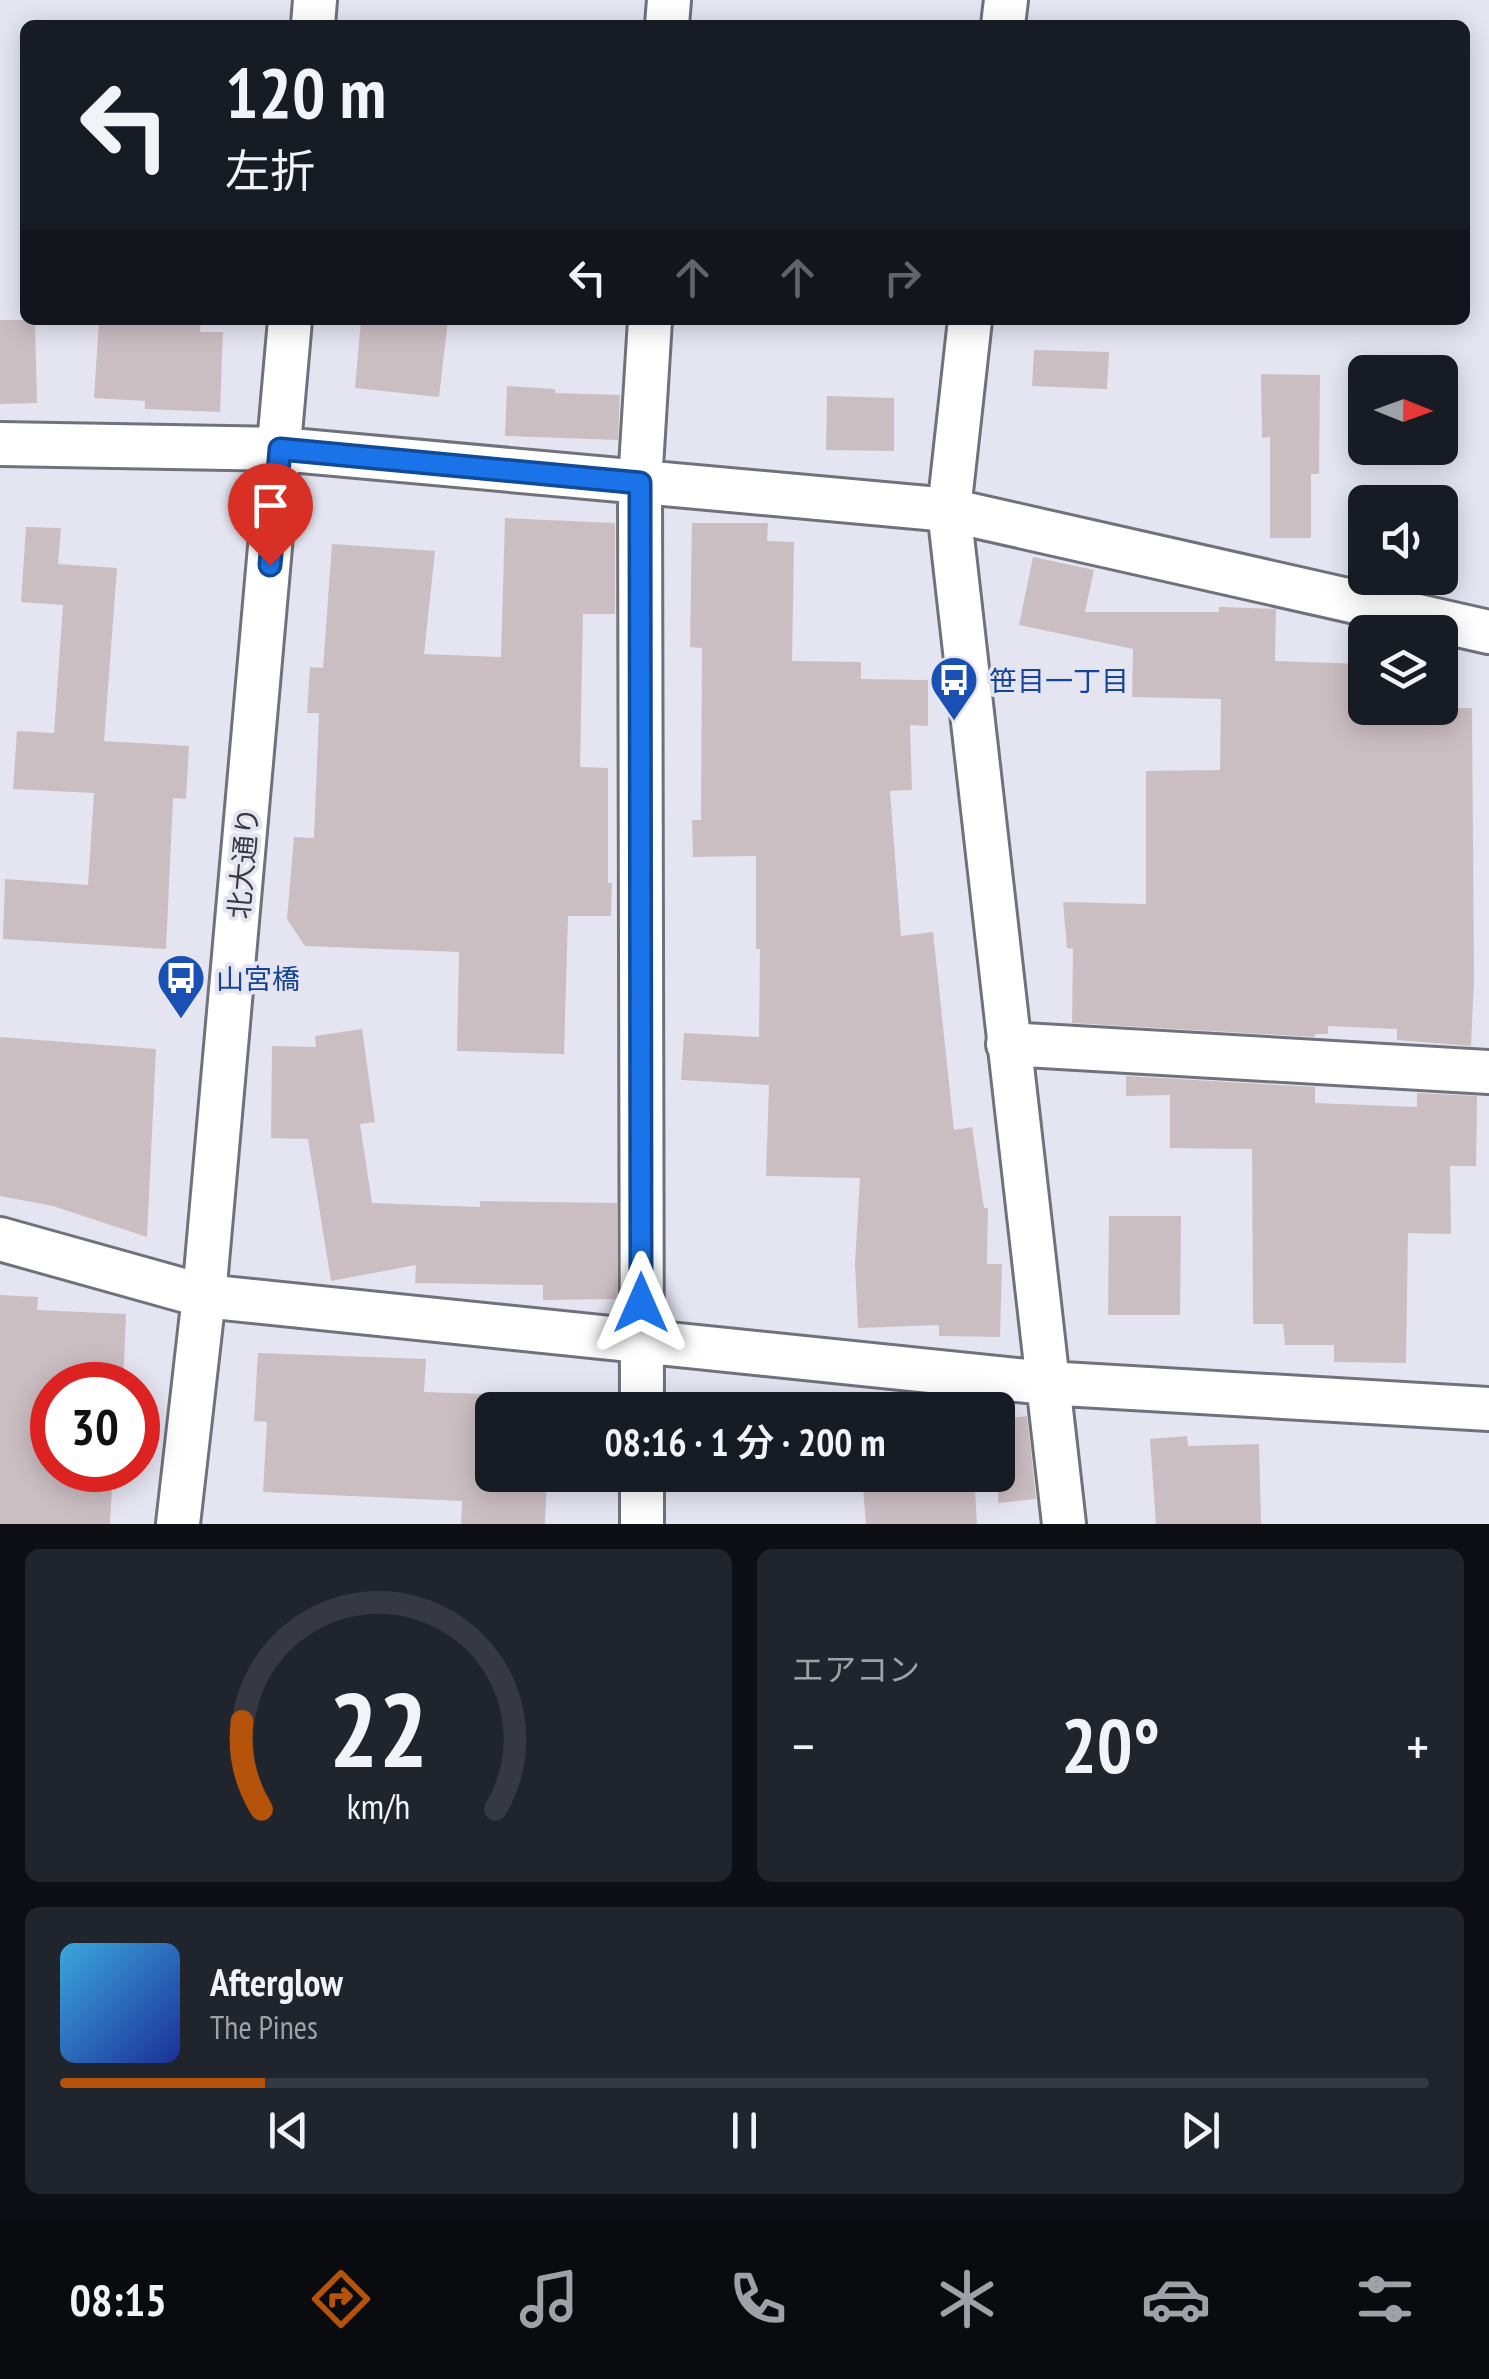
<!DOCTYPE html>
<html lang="ja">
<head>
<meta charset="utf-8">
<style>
  :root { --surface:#171b24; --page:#20242c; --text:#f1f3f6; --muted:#9ea1a6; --line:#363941; --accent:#b45309 }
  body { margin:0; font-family:"PT Sans Narrow","Noto Sans JP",sans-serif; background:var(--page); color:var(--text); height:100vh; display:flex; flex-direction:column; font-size:38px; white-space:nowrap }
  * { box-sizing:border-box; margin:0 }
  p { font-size:32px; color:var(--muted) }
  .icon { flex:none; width:55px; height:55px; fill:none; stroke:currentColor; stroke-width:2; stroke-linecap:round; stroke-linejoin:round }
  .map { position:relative; height:1524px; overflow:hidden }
  .drawer { display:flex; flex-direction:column; gap:25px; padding:25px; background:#0d0f14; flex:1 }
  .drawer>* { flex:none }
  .hud { position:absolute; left:20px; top:20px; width:1450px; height:305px; border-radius:15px; box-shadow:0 5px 25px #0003; background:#171b24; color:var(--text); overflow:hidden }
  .needle { width:65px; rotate:91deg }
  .controls { position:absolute; left:1348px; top:355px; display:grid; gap:20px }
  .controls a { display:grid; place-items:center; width:110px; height:110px; border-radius:15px; background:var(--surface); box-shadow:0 5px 25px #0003; font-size:50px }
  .speed { position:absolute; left:30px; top:1362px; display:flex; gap:20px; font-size:50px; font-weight:700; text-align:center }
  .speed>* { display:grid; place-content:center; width:130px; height:130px; border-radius:50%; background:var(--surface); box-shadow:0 5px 25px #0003; line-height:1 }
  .speed .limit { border:15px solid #d22; background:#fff; color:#111 }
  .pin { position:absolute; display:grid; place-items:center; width:85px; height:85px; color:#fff; margin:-102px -42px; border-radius:50% 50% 50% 0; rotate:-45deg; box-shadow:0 0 10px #0007 }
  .pin .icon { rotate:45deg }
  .me { position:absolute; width:110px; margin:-55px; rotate:0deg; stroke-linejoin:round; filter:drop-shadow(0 0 8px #0008) }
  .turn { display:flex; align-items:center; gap:35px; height:210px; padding:0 40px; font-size:45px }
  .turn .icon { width:130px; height:130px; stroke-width:2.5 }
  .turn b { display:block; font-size:70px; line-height:85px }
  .lanes { display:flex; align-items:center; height:95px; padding:0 40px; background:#0003; justify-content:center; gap:50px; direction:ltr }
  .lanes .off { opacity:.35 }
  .big { font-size:75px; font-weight:600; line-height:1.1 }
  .drawer .tile { flex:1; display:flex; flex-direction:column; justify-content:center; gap:15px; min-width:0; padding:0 35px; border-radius:15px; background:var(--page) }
  .drawer .dial { align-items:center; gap:0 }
  .dial svg { height:260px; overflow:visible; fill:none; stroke:var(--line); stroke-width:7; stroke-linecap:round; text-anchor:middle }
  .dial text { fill:var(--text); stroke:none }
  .song { display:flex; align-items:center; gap:30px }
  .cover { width:120px; height:120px; border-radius:15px; background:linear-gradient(135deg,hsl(200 70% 55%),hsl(230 70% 35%)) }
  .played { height:10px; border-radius:5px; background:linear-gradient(90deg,var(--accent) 15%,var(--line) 15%) }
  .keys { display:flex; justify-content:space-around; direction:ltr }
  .heat { display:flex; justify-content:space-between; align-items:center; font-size:55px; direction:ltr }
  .drawer .tiles { flex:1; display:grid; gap:25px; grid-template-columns:1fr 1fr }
  .tile:last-child { grid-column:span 2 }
  .trip { position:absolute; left:475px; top:1392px; width:540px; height:100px; border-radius:15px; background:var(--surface); box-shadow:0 5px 25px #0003; font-weight:600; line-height:100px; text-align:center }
  .tabs { display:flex; height:160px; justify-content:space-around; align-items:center; background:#090b0e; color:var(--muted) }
  .tabs .icon { width:70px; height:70px }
  .tabs .active { color:var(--accent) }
  .tabs b { font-size:45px; color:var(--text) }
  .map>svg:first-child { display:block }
</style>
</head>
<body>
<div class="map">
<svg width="1489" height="1524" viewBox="0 0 1489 1524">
  <rect width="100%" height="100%" fill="#e4e5f1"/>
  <path fill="#cbbec3" d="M 0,320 L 35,320 L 37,403 L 0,404 Z
    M 99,320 L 201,320 L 200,332 L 223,332 L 220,412 L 145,409 L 145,401 L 94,398 Z
    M 361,320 L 448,320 L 439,397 L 355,388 Z
    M 1034,350 L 1109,352 L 1107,389 L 1032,386 Z
    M 1261,374 L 1320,375 L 1319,474 L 1311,474 L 1311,538 L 1270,538 L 1270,437 L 1262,438 Z
    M 507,386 L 555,389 L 555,393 L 620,395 L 618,440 L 505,436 Z
    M 827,396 L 894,398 L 894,451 L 826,450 Z
    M 505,518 L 615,523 L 615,614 L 583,614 L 580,767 L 608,768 L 608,883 L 612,883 L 611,916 L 568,916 L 564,1054 L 457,1051 L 459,952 L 305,946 L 287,919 L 294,837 L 314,838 L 319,713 L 307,713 L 310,667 L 323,668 L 332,544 L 435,551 L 424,654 L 501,657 Z
    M 692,523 L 768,523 L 767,541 L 794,542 L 792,661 L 861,662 L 861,679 L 928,680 L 928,726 L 910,725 L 912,790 L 890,791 L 901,936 L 933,932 L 954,1130 L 972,1127 L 984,1208 L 988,1208 L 987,1264 L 1002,1264 L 1000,1337 L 939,1336 L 939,1325 L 858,1328 L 855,1264 L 860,1178 L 766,1176 L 769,1085 L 681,1080 L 684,1033 L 759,1037 L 760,949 L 756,949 L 756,856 L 693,857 L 692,820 L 701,820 L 702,648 L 690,647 Z
    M 26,527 L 61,528 L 58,564 L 117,568 L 104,741 L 189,746 L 186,799 L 173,798 L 166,949 L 3,939 L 5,879 L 88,885 L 94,793 L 13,789 L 17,731 L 54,733 L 63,605 L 21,602 Z
    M 1033,557 L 1094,570 L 1085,612 L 1219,612 L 1219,607 L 1276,609 L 1275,661 L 1365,664 L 1365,708 L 1472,708 L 1474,979 L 1471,1046 L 1397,1040 L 1397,1029 L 1328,1026 L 1328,1034 L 1315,1034 L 1315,1037 L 1072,1023 L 1073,949 L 1067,948 L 1063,902 L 1146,904 L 1146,771 L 1220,770 L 1221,699 L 1132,697 L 1133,649 L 1019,625 Z
    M 362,1029 L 375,1122 L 360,1124 L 372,1203 L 480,1207 L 480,1201 L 617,1203 L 617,1299 L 543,1300 L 543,1285 L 415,1283 L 416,1265 L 331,1281 L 308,1139 L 271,1138 L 272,1046 L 316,1047 L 315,1036 Z
    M 0,1037 L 156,1049 L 147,1237 L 53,1206 L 0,1196 Z
    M 1126,1076 L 1315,1087 L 1315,1103 L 1417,1107 L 1417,1093 L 1477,1096 L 1476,1166 L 1450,1166 L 1451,1234 L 1408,1233 L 1406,1363 L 1334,1362 L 1334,1345 L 1285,1345 L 1283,1324 L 1253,1324 L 1252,1149 L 1170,1148 L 1170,1095 L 1126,1096 Z
    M 1109,1216 L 1181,1216 L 1180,1315 L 1108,1315 Z
    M 0,1295 L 38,1297 L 37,1310 L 126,1314 L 123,1385 L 52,1385 L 52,1470 L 113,1470 L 110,1524 L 0,1524 Z
    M 258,1353 L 426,1359 L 424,1392 L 550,1396 L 550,1410 L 492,1410 L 492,1475 L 547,1475 L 545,1524 L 461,1524 L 462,1501 L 263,1492 L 267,1422 L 254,1421 Z
    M 1027,1416 L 1036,1499 L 998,1503 L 998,1420 Z
    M 1187,1436 L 1188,1446 L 1259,1444 L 1261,1524 L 1156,1524 L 1150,1439 Z
    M 862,1475 L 974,1475 L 977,1524 L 866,1524 Z"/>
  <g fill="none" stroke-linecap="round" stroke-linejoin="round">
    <g stroke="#70717b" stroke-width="48">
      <path id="minor" d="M 313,25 L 315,0
        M 667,25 L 669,0
        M 1003,25 L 1006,0
        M 970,320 L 949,510 L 1064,1524
        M 0,444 L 280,449 L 949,510 L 1489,632
        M 1008,1044 L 1489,1072
        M 0,1239 L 204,1296 L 1046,1383 L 1489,1409
        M 642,1410 L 640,483 L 650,320
        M 642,1475 L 642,1524
        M 178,1524 L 204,1296 L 290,320"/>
    </g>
    <use href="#minor" stroke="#fff" stroke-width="42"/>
  </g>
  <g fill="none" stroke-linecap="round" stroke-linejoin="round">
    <g stroke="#114b97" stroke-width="25">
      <path id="route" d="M 270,565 L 280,449 L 640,483 L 641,1303"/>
    </g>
    <use href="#route" stroke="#1a73e8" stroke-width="18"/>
  </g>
  <defs>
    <g id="bus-pin" transform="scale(2.5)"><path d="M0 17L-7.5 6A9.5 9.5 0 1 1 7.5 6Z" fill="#1a4fb4" stroke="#e4e5f1"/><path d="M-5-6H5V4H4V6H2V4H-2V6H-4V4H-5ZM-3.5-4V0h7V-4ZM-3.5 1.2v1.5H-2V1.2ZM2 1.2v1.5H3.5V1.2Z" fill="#fff"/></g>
  </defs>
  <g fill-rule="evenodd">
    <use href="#bus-pin" x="954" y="680"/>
    <use href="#bus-pin" x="181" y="978"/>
  </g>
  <g text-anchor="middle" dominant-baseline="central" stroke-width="8" stroke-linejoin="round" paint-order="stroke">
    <g font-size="28" fill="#164399" stroke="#e4e5f1" text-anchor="start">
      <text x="989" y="680">笹目一丁目</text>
      <text x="216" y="978">山宮橋</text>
    </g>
    <g font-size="28" fill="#39393e" stroke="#e4e5f1">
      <text transform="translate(243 863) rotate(-85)">北大通り</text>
    </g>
  </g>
</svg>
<div class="controls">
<a><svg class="needle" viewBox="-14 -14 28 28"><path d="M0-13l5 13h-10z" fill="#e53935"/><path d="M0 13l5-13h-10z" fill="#9ea1a6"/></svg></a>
<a><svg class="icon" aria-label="sound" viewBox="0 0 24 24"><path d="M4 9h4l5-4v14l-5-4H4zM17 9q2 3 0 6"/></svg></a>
<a><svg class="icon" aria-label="layers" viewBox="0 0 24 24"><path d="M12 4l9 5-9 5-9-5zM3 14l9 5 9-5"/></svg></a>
</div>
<div class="speed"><div class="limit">30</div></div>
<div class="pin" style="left:270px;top:565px;background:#d93025"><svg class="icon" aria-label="arrive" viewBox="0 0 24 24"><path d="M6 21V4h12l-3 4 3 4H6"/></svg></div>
<svg class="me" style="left:641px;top:1303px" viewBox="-20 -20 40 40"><path d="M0-17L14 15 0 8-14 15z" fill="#1a73e8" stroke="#fff" stroke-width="4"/></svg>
<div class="trip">08:16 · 1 分 · 200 m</div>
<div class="hud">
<div class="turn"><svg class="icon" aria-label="left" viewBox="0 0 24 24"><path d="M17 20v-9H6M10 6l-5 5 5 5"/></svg><div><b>120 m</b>左折</div></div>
<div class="lanes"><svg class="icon" aria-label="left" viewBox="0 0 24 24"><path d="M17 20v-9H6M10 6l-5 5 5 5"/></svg><svg class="icon off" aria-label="ahead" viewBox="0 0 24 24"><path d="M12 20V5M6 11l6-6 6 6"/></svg><svg class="icon off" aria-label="ahead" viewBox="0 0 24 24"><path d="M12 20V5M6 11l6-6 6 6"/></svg><svg class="icon off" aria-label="right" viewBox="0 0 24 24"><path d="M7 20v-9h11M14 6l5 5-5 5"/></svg></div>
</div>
</div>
<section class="drawer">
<div class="tiles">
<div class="tile dial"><svg viewBox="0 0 100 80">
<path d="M14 69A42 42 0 1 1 86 69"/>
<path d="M14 69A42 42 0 0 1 8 42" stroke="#b45309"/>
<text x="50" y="56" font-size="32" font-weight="700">22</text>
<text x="50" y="72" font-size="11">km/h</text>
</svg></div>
<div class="tile"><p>エアコン</p>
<div class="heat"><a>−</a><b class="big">20°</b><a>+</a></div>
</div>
<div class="tile">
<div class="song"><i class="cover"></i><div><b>Afterglow</b><p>The Pines</p></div></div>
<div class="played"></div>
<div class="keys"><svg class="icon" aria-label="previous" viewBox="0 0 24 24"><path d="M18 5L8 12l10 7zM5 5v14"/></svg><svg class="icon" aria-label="pause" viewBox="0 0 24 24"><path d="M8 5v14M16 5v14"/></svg><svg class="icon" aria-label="next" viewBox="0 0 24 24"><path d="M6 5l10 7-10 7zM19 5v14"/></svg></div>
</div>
</div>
</section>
<nav class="tabs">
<b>08:15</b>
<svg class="icon active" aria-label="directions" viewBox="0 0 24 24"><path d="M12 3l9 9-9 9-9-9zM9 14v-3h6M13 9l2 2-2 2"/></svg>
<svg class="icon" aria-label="music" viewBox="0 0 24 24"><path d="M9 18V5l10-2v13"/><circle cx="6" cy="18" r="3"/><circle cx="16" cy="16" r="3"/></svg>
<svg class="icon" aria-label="phone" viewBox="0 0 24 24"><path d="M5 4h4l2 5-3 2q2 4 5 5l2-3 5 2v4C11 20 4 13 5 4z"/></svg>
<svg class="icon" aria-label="climate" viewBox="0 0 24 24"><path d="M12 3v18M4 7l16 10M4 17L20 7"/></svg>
<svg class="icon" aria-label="car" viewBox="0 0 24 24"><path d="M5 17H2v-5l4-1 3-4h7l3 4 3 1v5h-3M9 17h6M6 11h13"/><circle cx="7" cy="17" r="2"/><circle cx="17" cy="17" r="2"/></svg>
<svg class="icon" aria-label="filters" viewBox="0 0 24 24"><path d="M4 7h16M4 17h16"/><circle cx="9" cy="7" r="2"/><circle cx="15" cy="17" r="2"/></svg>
</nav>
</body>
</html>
